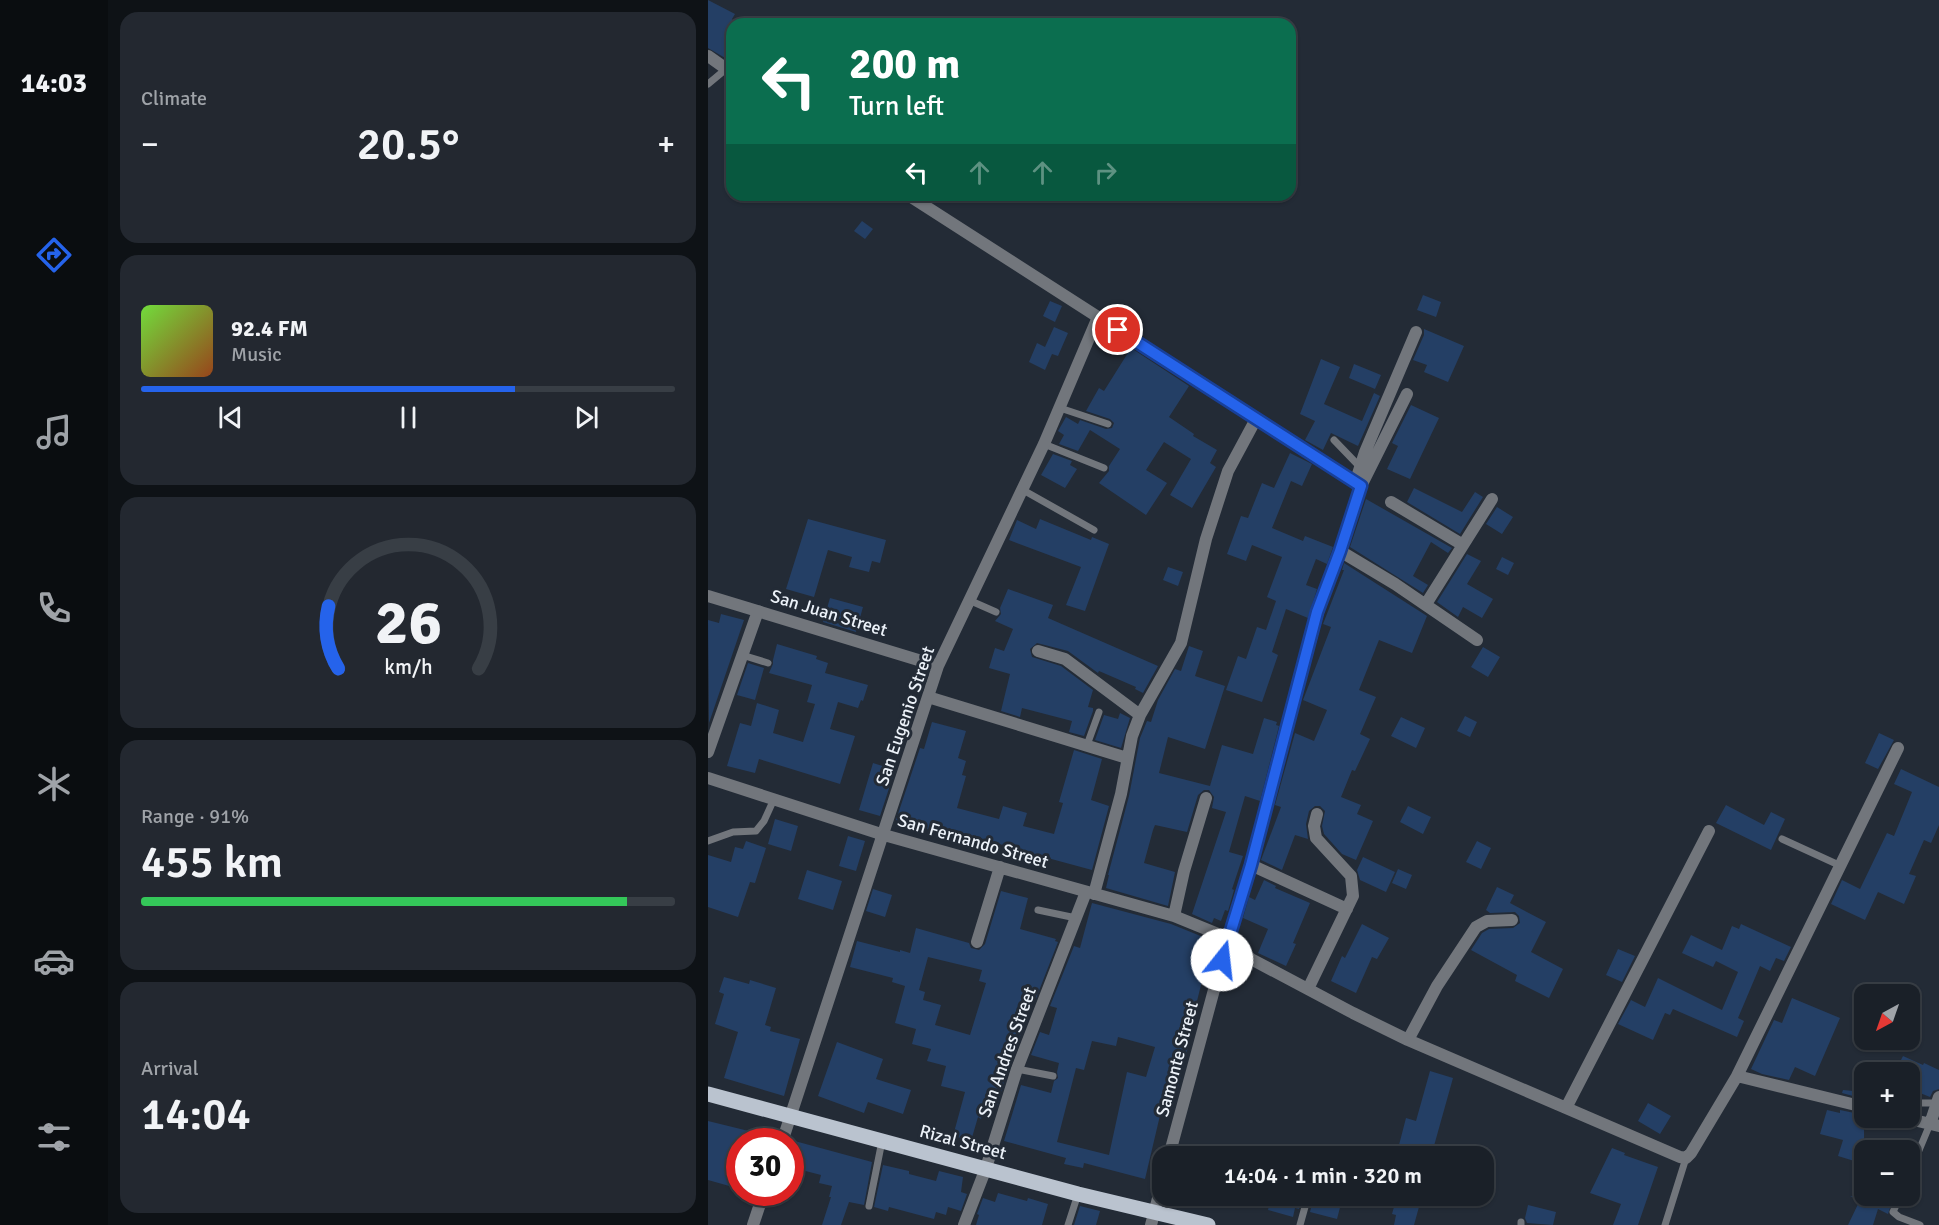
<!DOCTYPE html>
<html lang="en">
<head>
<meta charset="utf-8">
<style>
  :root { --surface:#1a2028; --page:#232830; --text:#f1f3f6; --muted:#9fa3a8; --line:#383e45; --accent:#2563eb }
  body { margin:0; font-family:Signika,sans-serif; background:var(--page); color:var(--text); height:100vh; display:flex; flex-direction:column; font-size:22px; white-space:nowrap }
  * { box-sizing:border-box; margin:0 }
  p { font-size:20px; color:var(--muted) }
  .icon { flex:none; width:33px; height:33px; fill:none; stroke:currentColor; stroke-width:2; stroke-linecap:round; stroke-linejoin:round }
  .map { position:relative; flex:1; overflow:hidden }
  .sheet { display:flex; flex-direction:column; gap:12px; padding:12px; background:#0e1216; width:600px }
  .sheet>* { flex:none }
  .hud { position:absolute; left:18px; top:18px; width:570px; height:183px; border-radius:18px; box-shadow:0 2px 4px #0004,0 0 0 2px var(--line); background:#0b6e4f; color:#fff; overflow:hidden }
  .needle { width:39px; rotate:220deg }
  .controls { position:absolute; left:1146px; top:984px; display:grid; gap:12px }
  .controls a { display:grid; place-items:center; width:66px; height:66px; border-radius:12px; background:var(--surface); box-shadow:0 2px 4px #0004,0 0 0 2px var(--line); font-size:30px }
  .speed { position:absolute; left:18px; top:1128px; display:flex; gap:12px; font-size:30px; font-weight:700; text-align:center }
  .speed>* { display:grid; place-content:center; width:78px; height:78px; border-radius:50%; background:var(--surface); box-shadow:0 2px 4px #0004,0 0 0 2px var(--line); line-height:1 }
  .speed .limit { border:9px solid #d22; background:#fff; color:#111 }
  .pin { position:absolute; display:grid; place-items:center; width:51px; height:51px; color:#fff; margin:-26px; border:3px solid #fff; border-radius:50%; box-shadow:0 2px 6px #0007 }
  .me { position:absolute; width:66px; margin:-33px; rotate:16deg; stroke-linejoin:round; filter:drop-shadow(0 0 4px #0008) }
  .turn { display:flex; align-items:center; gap:21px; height:126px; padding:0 24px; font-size:27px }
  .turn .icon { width:78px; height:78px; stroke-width:2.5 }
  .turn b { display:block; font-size:42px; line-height:51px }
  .lanes { display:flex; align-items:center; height:57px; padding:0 24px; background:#0003; justify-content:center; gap:30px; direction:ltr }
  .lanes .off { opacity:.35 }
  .big { font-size:45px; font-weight:600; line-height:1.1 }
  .sheet .widget { flex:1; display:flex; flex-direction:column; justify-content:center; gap:9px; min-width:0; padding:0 21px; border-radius:18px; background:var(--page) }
  .sheet .dial { align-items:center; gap:0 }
  .dial svg { height:156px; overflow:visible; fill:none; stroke:var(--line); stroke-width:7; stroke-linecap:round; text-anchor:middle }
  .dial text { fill:var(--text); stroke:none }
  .song { display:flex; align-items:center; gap:18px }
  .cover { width:72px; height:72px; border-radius:9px; background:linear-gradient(135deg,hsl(100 70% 55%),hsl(20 70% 35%)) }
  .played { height:6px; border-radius:3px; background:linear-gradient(90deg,var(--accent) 70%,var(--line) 70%) }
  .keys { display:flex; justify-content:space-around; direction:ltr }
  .heat { display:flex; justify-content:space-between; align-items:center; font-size:33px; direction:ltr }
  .charge { height:9px; border-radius:4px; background:linear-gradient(90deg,#34c759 91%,var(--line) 0) }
  .trip { position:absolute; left:444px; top:1146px; width:342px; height:60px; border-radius:18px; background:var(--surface); box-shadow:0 2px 4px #0004,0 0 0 2px var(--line); font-weight:600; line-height:60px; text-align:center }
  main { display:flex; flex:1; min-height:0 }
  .menu { display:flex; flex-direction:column; width:108px; justify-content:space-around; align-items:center; background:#0a0d10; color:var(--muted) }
  .menu .icon { width:42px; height:42px }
  .menu .active { color:var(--accent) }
  .menu b { font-size:27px; color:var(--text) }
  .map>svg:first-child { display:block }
</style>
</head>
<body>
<main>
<nav class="menu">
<b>14:03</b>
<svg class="icon active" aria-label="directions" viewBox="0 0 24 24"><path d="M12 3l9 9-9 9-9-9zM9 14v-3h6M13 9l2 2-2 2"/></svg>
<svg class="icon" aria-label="music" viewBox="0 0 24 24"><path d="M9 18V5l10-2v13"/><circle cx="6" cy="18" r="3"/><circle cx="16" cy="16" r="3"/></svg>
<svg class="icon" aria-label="phone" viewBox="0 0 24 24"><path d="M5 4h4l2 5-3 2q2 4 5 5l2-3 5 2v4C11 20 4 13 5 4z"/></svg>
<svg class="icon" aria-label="climate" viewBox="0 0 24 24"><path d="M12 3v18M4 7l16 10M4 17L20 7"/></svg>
<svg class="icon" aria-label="car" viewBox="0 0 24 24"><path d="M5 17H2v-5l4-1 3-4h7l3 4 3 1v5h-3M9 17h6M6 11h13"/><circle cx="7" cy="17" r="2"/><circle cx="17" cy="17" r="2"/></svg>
<svg class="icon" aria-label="filters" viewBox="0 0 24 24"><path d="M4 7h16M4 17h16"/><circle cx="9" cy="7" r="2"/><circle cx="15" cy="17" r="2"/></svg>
</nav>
<section class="sheet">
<div class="widget"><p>Climate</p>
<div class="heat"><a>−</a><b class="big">20.5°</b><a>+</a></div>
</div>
<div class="widget">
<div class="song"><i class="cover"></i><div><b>92.4 FM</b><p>Music</p></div></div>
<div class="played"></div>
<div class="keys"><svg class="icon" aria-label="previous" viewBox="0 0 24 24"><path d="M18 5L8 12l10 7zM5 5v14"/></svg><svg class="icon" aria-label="pause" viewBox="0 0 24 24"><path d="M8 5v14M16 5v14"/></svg><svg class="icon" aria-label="next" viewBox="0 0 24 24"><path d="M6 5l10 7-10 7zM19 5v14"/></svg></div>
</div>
<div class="widget dial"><svg viewBox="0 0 100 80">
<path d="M14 69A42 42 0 1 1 86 69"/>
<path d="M14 69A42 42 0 0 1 9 37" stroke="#2563eb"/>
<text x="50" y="56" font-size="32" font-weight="700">26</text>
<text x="50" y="72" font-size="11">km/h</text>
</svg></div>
<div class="widget"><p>Range · 91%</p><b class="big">455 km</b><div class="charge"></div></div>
<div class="widget"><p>Arrival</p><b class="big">14:04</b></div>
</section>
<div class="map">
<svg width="1231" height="1225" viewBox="0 0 1231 1225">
  <rect width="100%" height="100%" fill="#232b36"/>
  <path fill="#243f65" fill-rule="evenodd" d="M 0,0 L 27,14 L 24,19 L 24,51 L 19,59 L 0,48 Z
    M 154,221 L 165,229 L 157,239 L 146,231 Z
    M 715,295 L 733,302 L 728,317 L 709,310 Z
    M 342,301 L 354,306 L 347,322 L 335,316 Z
    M 346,327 L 360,333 L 350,356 L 344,354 L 337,370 L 321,362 L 329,343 L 337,347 Z
    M 716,329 L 756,346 L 740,382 L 716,372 L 719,365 L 705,360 L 716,335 Z
    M 423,348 L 481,386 L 461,417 L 486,434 L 485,436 L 509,450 L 502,463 L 508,467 L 484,508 L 462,495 L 483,459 L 456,442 L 438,470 L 459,483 L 438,515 L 391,483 L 401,471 L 401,466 L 412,449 L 382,430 L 370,451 L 351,444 L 356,435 L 350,431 L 358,417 L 370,424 L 372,420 L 398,429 L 404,428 L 406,423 L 402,419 L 378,411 L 391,388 L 396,391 Z
    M 613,359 L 632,367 L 616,404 L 654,421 L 666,393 L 672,396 L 650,446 L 623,433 L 615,450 L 597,440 L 607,421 L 592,414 Z
    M 646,364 L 673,375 L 667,389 L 641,378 Z
    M 703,405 L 731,418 L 702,479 L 679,469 L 690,446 L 684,443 Z
    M 582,453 L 604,464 L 594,486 L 583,481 L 564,528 L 595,541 L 597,536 L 625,547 L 619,564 L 608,559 L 598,585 L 609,589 L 600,618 L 578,609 L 564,652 L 570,655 L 554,702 L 518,690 L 530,656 L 538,659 L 549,627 L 558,630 L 568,601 L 559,597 L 574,557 L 544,545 L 538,561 L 519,554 L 533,516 L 540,518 L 554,483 L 566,488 Z
    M 345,454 L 364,461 L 362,465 L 369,469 L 357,488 L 333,475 Z
    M 706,488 L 754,512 L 767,492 L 775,497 L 752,534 L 699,502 Z
    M 658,499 L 744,548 L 740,553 L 723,542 L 705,576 L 720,585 L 715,593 L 642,547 Z
    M 789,507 L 805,517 L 794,534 L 778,524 Z
    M 100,519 L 178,540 L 172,563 L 164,561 L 161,572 L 141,567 L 144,557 L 120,550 L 106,597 L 78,589 Z
    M 332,519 L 383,540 L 384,537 L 401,544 L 377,611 L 358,605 L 373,567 L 301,540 L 309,520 L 328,529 Z
    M 759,554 L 773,561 L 759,584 L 785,599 L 774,618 L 755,607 L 750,617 L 729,602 Z
    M 794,557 L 806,563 L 800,575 L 788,569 Z
    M 636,563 L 719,616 L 704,653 L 671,640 L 651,690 L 668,697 L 652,734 L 662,739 L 647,771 L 644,770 L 633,797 L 653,805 L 649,814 L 665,821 L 648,860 L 634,854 L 616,834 L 614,826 L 617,811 L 612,806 L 607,806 L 601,811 L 598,824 L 600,839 L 587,835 L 574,870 L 553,860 L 573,807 L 567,805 L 587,733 L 606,741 L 619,710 L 595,700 L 623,627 L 615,624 L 636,570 L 634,570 Z
    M 460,567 L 475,572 L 470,586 L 455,580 Z
    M 300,589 L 345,605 L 340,618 L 450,666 L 435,693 L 427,689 L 428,687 L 391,671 L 390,673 L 360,651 L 329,643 L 322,649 L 324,657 L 353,666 L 385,690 L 380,707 L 385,708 L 385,711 L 376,736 L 361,732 L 364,721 L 314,708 L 312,717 L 293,711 L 302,674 L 281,668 L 287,648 L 296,651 L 305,629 L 287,621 L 293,614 L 292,608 Z
    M 122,598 L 155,607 L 148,632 L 115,622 Z
    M 13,614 L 36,620 L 1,723 L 0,620 L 11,623 Z
    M 69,644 L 109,656 L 108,659 L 120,663 L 117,673 L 160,685 L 155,701 L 153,700 L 150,708 L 130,702 L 122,729 L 147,736 L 132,784 L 51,759 L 47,773 L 19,766 L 32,723 L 43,726 L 49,703 L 71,710 L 65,733 L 95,742 L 107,704 L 99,702 L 104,685 L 61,673 L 65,664 L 65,660 Z
    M 481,646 L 495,651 L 487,676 L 517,686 L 497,749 L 460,737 L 451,773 L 502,786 L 514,745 L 545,754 L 556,718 L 569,722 L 568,725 L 571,726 L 552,801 L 537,796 L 521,852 L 535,856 L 524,889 L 526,890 L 520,911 L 517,910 L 513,921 L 506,918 L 504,923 L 484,914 L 518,812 L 504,808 L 506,797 L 501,790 L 496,790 L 490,795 L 479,832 L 447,825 L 445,830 L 436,863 L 467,872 L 460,906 L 398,888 L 401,875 L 400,875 L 421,796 L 432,738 L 439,721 L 443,722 L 450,700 L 467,669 L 473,671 Z
    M 775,647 L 792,657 L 780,677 L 763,667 Z
    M 40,663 L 56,668 L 47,700 L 29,695 Z
    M 412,713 L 422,718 L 413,748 L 387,740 L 396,715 L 410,719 Z
    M 757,716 L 769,722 L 762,737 L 749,731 Z
    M 693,717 L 717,728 L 708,748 L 683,736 Z
    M 224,722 L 258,731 L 250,758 L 258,761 L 254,775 L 258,776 L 249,808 L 291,819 L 295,806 L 319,813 L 315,826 L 346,834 L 355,803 L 351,802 L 366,750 L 394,759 L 383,800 L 401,806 L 384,870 L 336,857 L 334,867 L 295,856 L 298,846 L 272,838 L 270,844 L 188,820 L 212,748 L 216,749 Z
    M 1171,733 L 1186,740 L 1170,769 L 1157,763 Z
    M 165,763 L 187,770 L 172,816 L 151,810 Z
    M 1193,769 L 1231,787 L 1231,825 L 1223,843 L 1216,840 L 1201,874 L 1208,876 L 1196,904 L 1170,892 L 1157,920 L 1123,904 L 1134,880 L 1152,889 L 1179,833 L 1186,836 L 1204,792 L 1186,784 Z
    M 1018,805 L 1056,825 L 1063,812 L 1077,819 L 1063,850 L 1008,823 Z
    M 700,806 L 723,817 L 715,834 L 692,822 Z
    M 67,819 L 90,826 L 83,851 L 60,844 Z
    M 140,836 L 157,841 L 148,871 L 131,866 Z
    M 38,841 L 58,848 L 47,883 L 42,882 L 30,917 L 0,907 L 0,855 L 23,862 L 27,847 L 35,849 Z
    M 769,841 L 783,848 L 773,869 L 758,862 Z
    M 655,857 L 687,872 L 678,892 L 652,880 L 649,870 Z
    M 690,869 L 704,875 L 698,889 L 684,883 Z
    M 99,870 L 134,881 L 125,910 L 90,899 Z
    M 556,880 L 568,886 L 567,888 L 602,903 L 585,943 L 588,944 L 578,966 L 550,953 L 560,929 L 535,918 L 541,897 L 547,900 Z
    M 789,887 L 806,895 L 802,903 L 838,922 L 823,952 L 855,969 L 841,998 L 807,981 L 809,975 L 763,950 L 774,933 L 781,929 L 805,928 L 812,923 L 811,916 L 807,912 L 782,913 L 778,910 Z
    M 165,889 L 184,895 L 177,917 L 158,911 Z
    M 293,891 L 320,898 L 312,929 L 348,939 L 347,941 L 350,942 L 327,1001 L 324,1001 L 306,1054 L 304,1054 L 289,1106 L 278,1103 L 273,1119 L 270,1117 L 263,1141 L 245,1136 L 257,1092 L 233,1086 L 238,1066 L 219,1061 L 223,1049 L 204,1044 L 208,1029 L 187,1023 L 197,986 L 184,982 L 185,978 L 142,967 L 149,941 L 192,952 L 192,950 L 202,953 L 208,928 L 261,943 L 263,948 L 271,950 L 277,944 ZM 220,957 L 274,970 L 271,981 L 278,983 L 262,1035 L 227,1025 L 233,1005 L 215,1000 L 217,992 L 211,990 Z
    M 384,903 L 463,924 L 500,939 L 490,976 L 495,977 L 486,1013 L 488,1014 L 470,1088 L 464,1109 L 454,1107 L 437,1179 L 376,1163 L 375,1168 L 356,1164 L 358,1158 L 296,1141 L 313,1085 L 343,1093 L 346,1081 L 350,1078 L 349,1072 L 351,1063 L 323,1055 L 332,1032 L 341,1035 L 349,1008 L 342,1006 L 366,946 L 372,948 ZM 410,1037 L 447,1047 L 438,1077 L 419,1072 L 401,1155 L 349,1142 L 368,1068 L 376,1070 L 384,1041 L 408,1046 Z
    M 654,924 L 681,938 L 669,959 L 664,957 L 648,993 L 623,981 L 634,956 L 637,958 Z
    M 1033,924 L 1083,947 L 1076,961 L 1068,958 L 1062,971 L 1052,966 L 1030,1018 L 1036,1021 L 1029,1037 L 965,1009 L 962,1015 L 957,1013 L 945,1040 L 910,1024 L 923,1000 L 937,1007 L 950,978 L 1014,1010 L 1030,972 L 1008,961 L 1005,967 L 974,953 L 983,935 L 1014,950 L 1024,926 L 1031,929 Z
    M 910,949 L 927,956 L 914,982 L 898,975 Z
    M 16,977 L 41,984 L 42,980 L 68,988 L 57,1025 L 63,1027 L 62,1031 L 92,1039 L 76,1096 L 16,1078 L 30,1032 L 7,1024 L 16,994 L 11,992 Z
    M 1084,998 L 1132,1018 L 1107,1076 L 1087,1067 L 1081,1080 L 1054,1074 L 1043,1069 L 1066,1020 L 1074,1023 Z
    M 129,1042 L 175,1059 L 168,1079 L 203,1090 L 195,1114 L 160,1102 L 156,1113 L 110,1096 Z
    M 1195,1056 L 1215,1065 L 1216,1063 L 1231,1070 L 1231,1089 L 1225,1091 L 1222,1097 L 1202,1089 L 1202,1072 L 1187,1072 Z
    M 722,1071 L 745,1078 L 724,1153 L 691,1145 L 698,1118 L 708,1121 Z
    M 1135,1090 L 1156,1092 L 1156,1099 L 1134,1093 Z
    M 940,1103 L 963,1116 L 952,1134 L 930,1121 Z
    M 1119,1110 L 1132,1113 L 1132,1110 L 1156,1115 L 1156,1164 L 1130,1156 L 1135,1140 L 1112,1134 Z
    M 0,1121 L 65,1137 L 64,1142 L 32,1142 L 32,1189 L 0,1180 Z
    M 83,1140 L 164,1162 L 156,1205 L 141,1202 L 133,1225 L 114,1225 L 123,1197 L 121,1197 L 124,1186 L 111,1183 L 113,1175 L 82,1167 Z
    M 904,1148 L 917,1153 L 916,1155 L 950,1167 L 930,1225 L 905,1225 L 913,1204 L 882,1193 Z
    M 175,1165 L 201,1171 L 201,1174 L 228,1181 L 231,1171 L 255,1177 L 253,1192 L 259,1194 L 253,1211 L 240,1207 L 238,1215 L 228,1212 L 226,1219 L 181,1207 L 180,1211 L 166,1207 Z
    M 290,1193 L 319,1201 L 320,1198 L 340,1204 L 334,1225 L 268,1225 L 271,1215 L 269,1214 L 275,1198 L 287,1202 Z
    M 558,1196 L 594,1196 L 591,1209 L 587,1208 L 585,1217 L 560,1210 L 562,1201 L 558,1200 Z
    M 606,1196 L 635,1196 L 629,1219 L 602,1212 Z
    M 689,1196 L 714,1196 L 706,1225 L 686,1225 L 688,1215 L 684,1214 Z
    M 1142,1196 L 1186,1196 L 1180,1214 L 1170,1209 L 1165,1225 L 1140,1225 L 1152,1200 Z
    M 820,1205 L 848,1212 L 845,1225 L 819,1223 L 817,1218 Z
    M 372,1206 L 392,1211 L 388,1225 L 366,1225 Z"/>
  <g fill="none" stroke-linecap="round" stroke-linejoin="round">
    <path stroke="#72767c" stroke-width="7" d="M 0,84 L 18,69
      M 24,95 L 22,99 L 24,109
      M 352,408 L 400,424
      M 626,440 L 652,467
      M 336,444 L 396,468
      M 315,490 L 386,530
      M 263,601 L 288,612
      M 34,655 L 60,663
      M 379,745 L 391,712
      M 1074,839 L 1133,866
      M 0,841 L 25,832 L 48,831 L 56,821 L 66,799
      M 330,910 L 368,918
      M 309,1069 L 345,1076
      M 1202,1103 L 1228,1103
      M 1202,1172 L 1222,1124
      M 1192,1196 L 1185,1212 L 1191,1217 L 1212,1225
      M 161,1206 L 174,1141
      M 360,1225 L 370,1194
      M 592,1225 L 600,1196
      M 813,1225 L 813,1222
      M 957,1225 L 978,1158"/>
    <path stroke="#72767c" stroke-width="12" d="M 0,56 L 24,73
      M 200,195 L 653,486
      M 647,483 L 657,452 L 708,332
      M 683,502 L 755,545
      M 632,551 L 687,584 L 769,640
      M 0,596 L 230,666
      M 718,604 L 784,499
      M 330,651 L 357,659 L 432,715
      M 220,697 L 419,758
      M 0,752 L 50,611
      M 0,778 L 176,835 L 466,916 L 520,938 L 543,959 L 645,1013 L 700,1040 L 972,1157 L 978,1158 L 983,1153 L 1029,1076 L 1156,1107
      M 543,865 L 639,909
      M 386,894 L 413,794 L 424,736 L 432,715 L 473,643 L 498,539 L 520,471 L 548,419
      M 466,916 L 476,871 L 498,798
      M 269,942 L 292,867
      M 600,989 L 645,896 L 643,876 L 608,838 L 606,826 L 609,814
      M 700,1040 L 729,986 L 768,927 L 779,921 L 804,920
      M 1029,1076 L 1190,748
      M 858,1108 L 1001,831
      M 1197,1118 L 1231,1126
      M 1222,1124 L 1231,1097
      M 74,1142 L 230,666 L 336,444 L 390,317
      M 461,1156 L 520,938 L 543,865 L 610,612 L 632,551 L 653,486 L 699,394
      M 45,1225 L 56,1192
      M 256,1225 L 278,1168 L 309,1069 L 378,892
      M 443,1225 L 454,1183"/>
    <path stroke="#bac3cf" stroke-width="15" d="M 0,1094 L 370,1194 L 500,1225"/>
  </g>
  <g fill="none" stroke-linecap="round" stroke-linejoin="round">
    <g stroke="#184099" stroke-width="15">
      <path id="route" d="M 410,330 L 653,486 L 632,551 L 609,612 L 543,865 L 514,960"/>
    </g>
    <use href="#route" stroke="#2563eb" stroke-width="10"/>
  </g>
  <g text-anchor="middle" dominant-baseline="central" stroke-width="6" stroke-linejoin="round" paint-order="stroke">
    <g font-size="18" fill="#ecf2f9" stroke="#232b36">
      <text transform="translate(121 613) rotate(17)">San Juan Street</text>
      <text transform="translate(197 716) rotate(-71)">San Eugenio Street</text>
      <text transform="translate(265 841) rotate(16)">San Fernando Street</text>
      <text transform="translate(299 1052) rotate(-70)">San Andres Street</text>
      <text transform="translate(469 1059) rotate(-75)">Samonte Street</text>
      <text transform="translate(255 1142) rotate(15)">Rizal Street</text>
    </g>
  </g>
</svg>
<div class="controls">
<a><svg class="needle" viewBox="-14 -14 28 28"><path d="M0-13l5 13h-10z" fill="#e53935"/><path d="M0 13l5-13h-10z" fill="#9fa3a8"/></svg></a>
<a>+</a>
<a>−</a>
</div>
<div class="speed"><div class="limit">30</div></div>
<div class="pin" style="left:410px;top:330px;background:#d93025"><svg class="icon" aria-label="arrive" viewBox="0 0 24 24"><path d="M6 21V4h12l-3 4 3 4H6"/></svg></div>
<svg class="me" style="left:514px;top:960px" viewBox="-20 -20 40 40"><circle r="19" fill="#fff"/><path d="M0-13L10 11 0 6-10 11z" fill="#2563eb"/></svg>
<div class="trip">14:04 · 1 min · 320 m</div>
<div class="hud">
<div class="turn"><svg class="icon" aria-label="left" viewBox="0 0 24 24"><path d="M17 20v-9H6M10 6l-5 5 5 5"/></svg><div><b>200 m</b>Turn left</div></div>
<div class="lanes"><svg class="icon" aria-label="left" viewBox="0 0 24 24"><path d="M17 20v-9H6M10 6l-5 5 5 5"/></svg><svg class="icon off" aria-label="ahead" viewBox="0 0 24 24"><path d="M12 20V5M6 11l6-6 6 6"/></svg><svg class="icon off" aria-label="ahead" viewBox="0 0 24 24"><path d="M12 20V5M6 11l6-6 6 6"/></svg><svg class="icon off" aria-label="right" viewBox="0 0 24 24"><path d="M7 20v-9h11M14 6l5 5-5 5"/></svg></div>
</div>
</div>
</main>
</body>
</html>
